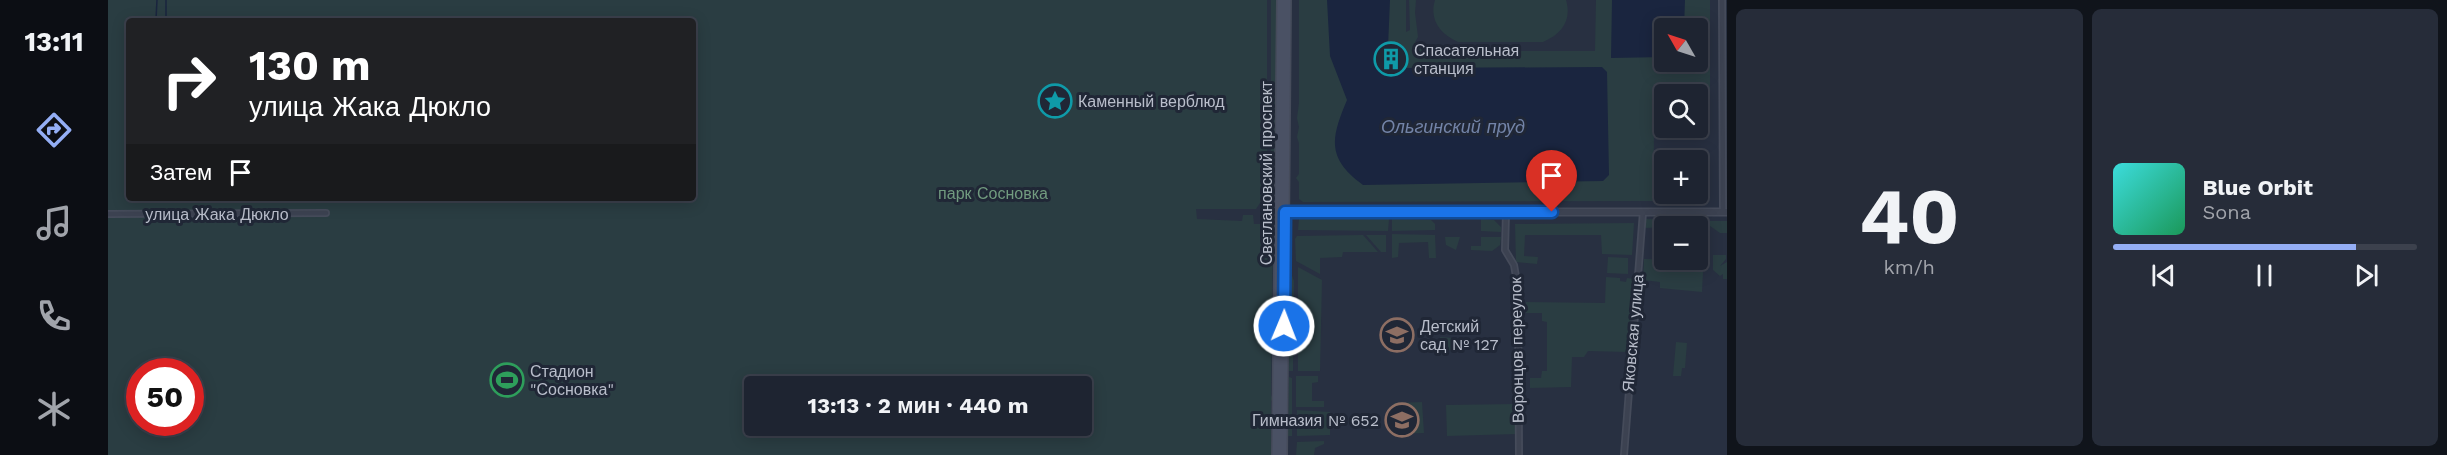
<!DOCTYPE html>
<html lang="ru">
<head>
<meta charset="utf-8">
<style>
  :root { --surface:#1e2431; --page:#262c39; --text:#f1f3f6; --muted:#a1a4ab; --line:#3c414d; --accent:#94aef5 }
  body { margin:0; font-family:"Work Sans",sans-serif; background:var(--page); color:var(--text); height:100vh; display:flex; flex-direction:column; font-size:22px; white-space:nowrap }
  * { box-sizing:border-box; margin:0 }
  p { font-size:20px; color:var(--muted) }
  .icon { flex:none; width:33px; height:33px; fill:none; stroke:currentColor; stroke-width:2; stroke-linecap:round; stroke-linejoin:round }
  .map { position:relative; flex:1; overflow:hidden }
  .drawer { display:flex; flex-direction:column; gap:9px; padding:9px; background:#10141b; width:720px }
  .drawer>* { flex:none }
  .guide { position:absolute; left:18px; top:18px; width:570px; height:183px; border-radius:6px; box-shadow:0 3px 15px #0003,0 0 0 2px var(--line); background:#202124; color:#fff; overflow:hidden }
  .needle { width:39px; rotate:309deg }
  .buttons { position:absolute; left:1546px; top:18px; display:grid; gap:12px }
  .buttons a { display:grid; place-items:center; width:54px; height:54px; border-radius:6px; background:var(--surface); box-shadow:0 3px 15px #0003,0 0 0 2px var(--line); font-size:30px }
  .speed { position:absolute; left:18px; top:358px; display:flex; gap:12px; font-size:30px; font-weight:700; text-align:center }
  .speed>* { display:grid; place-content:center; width:78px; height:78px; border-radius:50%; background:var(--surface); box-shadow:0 3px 15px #0003,0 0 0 2px var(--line); line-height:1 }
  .speed .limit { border:9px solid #d22; background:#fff; color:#111 }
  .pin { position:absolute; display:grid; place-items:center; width:51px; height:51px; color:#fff; margin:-62px -26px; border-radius:50% 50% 50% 0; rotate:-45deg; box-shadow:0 0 6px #0007 }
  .pin .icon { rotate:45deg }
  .me { position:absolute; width:66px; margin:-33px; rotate:1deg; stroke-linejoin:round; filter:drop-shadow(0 0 4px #0008) }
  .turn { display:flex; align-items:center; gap:21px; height:126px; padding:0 24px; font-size:27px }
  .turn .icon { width:78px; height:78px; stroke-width:2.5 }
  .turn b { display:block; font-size:42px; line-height:51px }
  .then { display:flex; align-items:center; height:57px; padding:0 24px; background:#0003; gap:12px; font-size:22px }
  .drawer .widget { flex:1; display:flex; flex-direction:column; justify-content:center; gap:9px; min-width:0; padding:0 21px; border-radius:9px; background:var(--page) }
  .drawer .dial { align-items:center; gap:0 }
  .dial b { font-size:78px; line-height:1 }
  .song { display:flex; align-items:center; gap:18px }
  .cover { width:72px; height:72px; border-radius:9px; background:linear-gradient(135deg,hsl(180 70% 55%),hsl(150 70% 35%)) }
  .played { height:6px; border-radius:3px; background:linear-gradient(90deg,var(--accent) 80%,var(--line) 80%) }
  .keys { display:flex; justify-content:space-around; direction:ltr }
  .drawer .tiles { flex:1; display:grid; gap:9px; grid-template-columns:repeat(2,1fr) }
  .trip { position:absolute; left:636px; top:376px; width:348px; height:60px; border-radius:6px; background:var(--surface); box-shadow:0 3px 15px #0003,0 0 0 2px var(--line); font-weight:700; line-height:60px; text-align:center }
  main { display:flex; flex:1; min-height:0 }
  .tabs { display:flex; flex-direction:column; width:108px; justify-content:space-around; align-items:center; background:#0c0e14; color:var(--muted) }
  .tabs .icon { width:42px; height:42px }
  .tabs .on { color:var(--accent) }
  .tabs b { font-size:27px; color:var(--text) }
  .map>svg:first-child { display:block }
</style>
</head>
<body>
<main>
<nav class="tabs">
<b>13:11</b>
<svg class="icon on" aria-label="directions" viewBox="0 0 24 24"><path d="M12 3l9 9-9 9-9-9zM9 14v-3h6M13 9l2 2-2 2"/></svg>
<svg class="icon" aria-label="music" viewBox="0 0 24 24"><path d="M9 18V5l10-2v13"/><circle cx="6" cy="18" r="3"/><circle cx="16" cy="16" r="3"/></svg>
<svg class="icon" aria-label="phone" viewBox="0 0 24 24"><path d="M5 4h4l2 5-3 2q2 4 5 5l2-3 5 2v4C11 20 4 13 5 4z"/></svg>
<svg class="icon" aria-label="climate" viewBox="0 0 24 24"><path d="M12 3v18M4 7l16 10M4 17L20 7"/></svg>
</nav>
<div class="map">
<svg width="1619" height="455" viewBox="0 0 1619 455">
  <rect width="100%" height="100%" fill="#283041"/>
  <path fill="#2a3d42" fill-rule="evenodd" d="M 0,0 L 1159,0 L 1159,197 L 1156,197 L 1148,209 L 1088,209 L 1089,219 L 1134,221 L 1135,215 L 1145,215 L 1146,224 L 1154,224 L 1155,219 L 1162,221 L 1165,224 L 1163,395 L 1165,400 L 1163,401 L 1163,455 L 0,455 ZM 21,21 L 585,21 L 585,198 L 21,198 ZM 32,372 L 82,372 L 82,423 L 32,423 ZM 646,387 L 974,387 L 974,426 L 646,426 Z
    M 1163,0 L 1171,0 L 1170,197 L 1163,198 Z
    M 1191,0 L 1298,0 L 1298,32 L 1302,30 L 1301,0 L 1308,0 L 1307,13 L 1310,37 L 1307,42 L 1318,51 L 1487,51 L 1488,0 L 1602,0 L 1602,113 L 1590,113 L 1590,94 L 1557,94 L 1557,117 L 1552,117 L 1552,136 L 1546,136 L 1545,201 L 1195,202 L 1191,199 L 1191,182 L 1188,178 L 1191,174 L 1191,143 L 1189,137 L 1191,127 L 1189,118 L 1191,103 ZM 1557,28 L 1590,28 L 1590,62 L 1557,62 Z
    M 1327,0 L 1458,0 C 1464,20 1454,34 1435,42 L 1350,42 C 1332,34 1321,20 1327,0 Z
    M 1191,219 L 1281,219 L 1280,231 L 1190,230 Z
    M 1284,219 L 1323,220 L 1327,224 L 1327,230 L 1284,231 Z
    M 1373,219 L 1386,220 L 1393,227 L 1393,232 L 1373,231 Z
    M 1536,219 L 1589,220 L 1589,226 L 1536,228 Z
    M 1595,221 L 1619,221 L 1619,233 L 1612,233 Z
    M 1526,223 L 1524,255 L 1494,254 L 1493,235 L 1417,235 L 1416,256 L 1430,257 L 1429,264 L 1408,262 L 1407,224 Z
    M 1284,234 L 1327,235 L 1328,258 L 1321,258 L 1320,242 L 1291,243 L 1290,257 L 1284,258 Z
    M 1255,235 L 1270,252 L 1235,252 L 1234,257 L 1212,258 L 1212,274 L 1188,261 L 1187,239 L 1189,236 Z
    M 1278,235 L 1278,252 L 1273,252 L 1258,235 Z
    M 1337,237 L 1352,237 L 1348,250 L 1338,245 Z
    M 1373,237 L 1393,237 L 1392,245 L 1384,251 L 1363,250 L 1363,246 L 1373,246 Z
    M 1590,252 L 1596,252 L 1594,292 L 1552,288 L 1552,282 L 1535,280 L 1536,259 L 1590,260 Z
    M 1605,255 L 1618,255 L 1618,259 L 1612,266 L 1619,262 L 1619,279 L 1615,279 L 1615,274 L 1612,276 L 1605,270 Z
    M 1500,257 L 1520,258 L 1520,274 L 1499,273 Z
    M 1190,267 L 1214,280 L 1212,371 L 1190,371 Z
    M 1182,270 L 1186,281 L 1185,371 L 1181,371 Z
    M 1498,277 L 1512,278 L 1512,281 L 1518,282 L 1519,278 L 1527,279 L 1520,352 L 1480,351 L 1476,357 L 1464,357 L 1463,387 L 1422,388 L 1422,378 L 1433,378 L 1434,371 L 1439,371 L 1439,322 L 1434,321 L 1434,313 L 1418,313 L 1418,302 L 1497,303 Z
    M 1332,337 L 1344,338 L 1344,350 L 1331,350 Z
    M 1568,342 L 1579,343 L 1577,368 L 1574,368 L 1573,376 L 1565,376 Z
    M 1188,376 L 1210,376 L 1210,382 L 1204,383 L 1204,401 L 1216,401 L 1216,407 L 1188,407 Z
    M 1181,377 L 1184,378 L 1184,436 L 1180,436 Z
    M 1314,402 L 1316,433 L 1287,434 L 1286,403 Z
    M 1408,404 L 1409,434 L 1339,436 L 1338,405 Z
    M 1189,410 L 1222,412 L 1222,435 L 1189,436 Z
    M 1216,441 L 1216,444 L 1207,448 L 1206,455 L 1188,455 L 1189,442 Z"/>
  <path fill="#1a253f" d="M 1219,0 L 1282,0 L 1279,71 L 1288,71 L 1291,68 L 1494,67 L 1499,72 L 1501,175 L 1495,181 L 1255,185 C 1218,158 1223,138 1239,100 L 1222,56 Z
    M 1504,0 L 1577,0 L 1576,28 L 1557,28 L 1557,57 L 1503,58 Z"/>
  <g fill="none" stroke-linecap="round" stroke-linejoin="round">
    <path stroke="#1a253f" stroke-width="1.5" d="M 48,19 L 49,0
      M 58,20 L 58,0"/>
    <g stroke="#454b5a" stroke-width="8">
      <path id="minor" d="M 1614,0 L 1615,212
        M 1398,212 L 1397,250 L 1406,265 L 1410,288 L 1411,455
        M 0,214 L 218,213
        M 1516,455 L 1535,212"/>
    </g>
    <g stroke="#454b5a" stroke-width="9">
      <path id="tertiary" d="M 1173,212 L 1619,212"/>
    </g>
    <g stroke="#454b5a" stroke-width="10">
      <path id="secondary" d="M 1168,455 L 1173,0
        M 1175,455 L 1179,0"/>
    </g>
    <use href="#minor" stroke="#3c4251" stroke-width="4.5"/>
    <use href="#tertiary" stroke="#3c4251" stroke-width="6"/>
    <use href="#secondary" stroke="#4a5164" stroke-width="7"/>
  </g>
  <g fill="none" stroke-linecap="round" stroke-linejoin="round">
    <g stroke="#114b97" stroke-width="15">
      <path id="route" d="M 1176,326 L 1177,212 L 1444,212"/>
    </g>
    <use href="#route" stroke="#1a73e8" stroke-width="10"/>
  </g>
  <defs>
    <g id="building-ring" transform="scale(1.725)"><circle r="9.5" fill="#202736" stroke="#0f9aa8" stroke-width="1.5"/><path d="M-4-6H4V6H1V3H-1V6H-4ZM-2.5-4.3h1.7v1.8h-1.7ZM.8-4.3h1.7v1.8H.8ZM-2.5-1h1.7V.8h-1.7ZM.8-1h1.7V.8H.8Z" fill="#0f9aa8"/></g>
    <g id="sight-ring" transform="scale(1.725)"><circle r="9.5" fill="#202736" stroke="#0f9aa8" stroke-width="1.5"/><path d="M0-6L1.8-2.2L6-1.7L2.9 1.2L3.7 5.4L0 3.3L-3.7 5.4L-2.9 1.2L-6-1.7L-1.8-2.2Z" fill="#0f9aa8"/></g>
    <g id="school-ring" transform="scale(1.725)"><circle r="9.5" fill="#202736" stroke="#8d6e63" stroke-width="1.5"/><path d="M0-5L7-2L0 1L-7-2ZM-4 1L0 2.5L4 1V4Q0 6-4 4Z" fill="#8d6e63"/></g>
    <g id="stadium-ring" transform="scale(1.725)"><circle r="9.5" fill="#202736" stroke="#2e9e5b" stroke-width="1.5"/><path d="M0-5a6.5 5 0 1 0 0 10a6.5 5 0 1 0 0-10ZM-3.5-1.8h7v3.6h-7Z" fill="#2e9e5b"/></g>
  </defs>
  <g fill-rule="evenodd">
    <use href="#building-ring" x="1283" y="59"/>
    <use href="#sight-ring" x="947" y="101"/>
    <use href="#school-ring" x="1289" y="335"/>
    <use href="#stadium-ring" x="399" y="380"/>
    <use href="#school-ring" x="1294" y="420"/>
  </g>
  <g text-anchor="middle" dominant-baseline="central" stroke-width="6" stroke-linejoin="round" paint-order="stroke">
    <g font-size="16" fill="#b9becb" stroke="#202736" text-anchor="start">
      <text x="1306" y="50">Спасательная<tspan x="1306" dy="18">станция</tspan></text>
      <text x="970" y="101">Каменный верблюд</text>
      <text x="1312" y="326">Детский<tspan x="1312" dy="18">сад № 127</tspan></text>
      <text x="422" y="371">Стадион<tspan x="422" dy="18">"Сосновка"</tspan></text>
      <text x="1271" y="420" text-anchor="end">Гимназия № 652</text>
    </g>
    <g font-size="16" fill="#b9becb" stroke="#202736">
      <text transform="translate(1158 173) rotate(-90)">Светлановский проспект</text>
      <text x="109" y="214">улица Жака Дюкло</text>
      <text transform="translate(1525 333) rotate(-85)">Яковская улица</text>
      <text transform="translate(1409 350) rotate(-91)">Воронцов переулок</text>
    </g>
    <g font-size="16" fill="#719b7f" stroke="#202736">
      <text x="885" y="193">парк Сосновка</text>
    </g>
    <g font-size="18" font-style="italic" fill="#7384a8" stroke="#202736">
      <text x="1345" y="126">Ольгинский пруд</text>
    </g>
  </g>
</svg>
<div class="buttons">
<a><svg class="needle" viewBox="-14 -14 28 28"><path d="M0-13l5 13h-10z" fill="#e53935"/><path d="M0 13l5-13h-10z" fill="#a1a4ab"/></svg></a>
<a><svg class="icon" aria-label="search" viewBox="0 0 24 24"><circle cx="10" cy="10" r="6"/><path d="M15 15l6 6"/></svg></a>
<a>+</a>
<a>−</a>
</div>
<div class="speed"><div class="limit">50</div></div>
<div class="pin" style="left:1444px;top:212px;background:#d93025"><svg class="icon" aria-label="arrive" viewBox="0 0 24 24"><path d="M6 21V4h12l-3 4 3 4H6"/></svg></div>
<svg class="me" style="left:1176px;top:326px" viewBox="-20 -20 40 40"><circle r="17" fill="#1a73e8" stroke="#fff" stroke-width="3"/><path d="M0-11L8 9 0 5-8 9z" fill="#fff"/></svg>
<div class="trip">13:13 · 2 мин · 440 m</div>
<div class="guide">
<div class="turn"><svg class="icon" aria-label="right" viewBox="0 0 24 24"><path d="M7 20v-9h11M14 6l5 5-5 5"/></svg><div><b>130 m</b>улица Жака Дюкло</div></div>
<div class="then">Затем<svg class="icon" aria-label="arrive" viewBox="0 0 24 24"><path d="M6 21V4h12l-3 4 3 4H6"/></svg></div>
</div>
</div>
<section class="drawer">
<div class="tiles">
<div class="widget dial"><b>40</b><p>km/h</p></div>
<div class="widget">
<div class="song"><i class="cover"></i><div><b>Blue Orbit</b><p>Sona</p></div></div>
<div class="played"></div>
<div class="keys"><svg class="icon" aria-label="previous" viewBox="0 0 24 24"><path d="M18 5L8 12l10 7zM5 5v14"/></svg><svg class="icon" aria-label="pause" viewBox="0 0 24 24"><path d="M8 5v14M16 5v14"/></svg><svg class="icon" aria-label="next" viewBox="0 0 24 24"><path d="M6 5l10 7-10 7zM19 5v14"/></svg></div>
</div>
</div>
</section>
</main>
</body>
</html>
